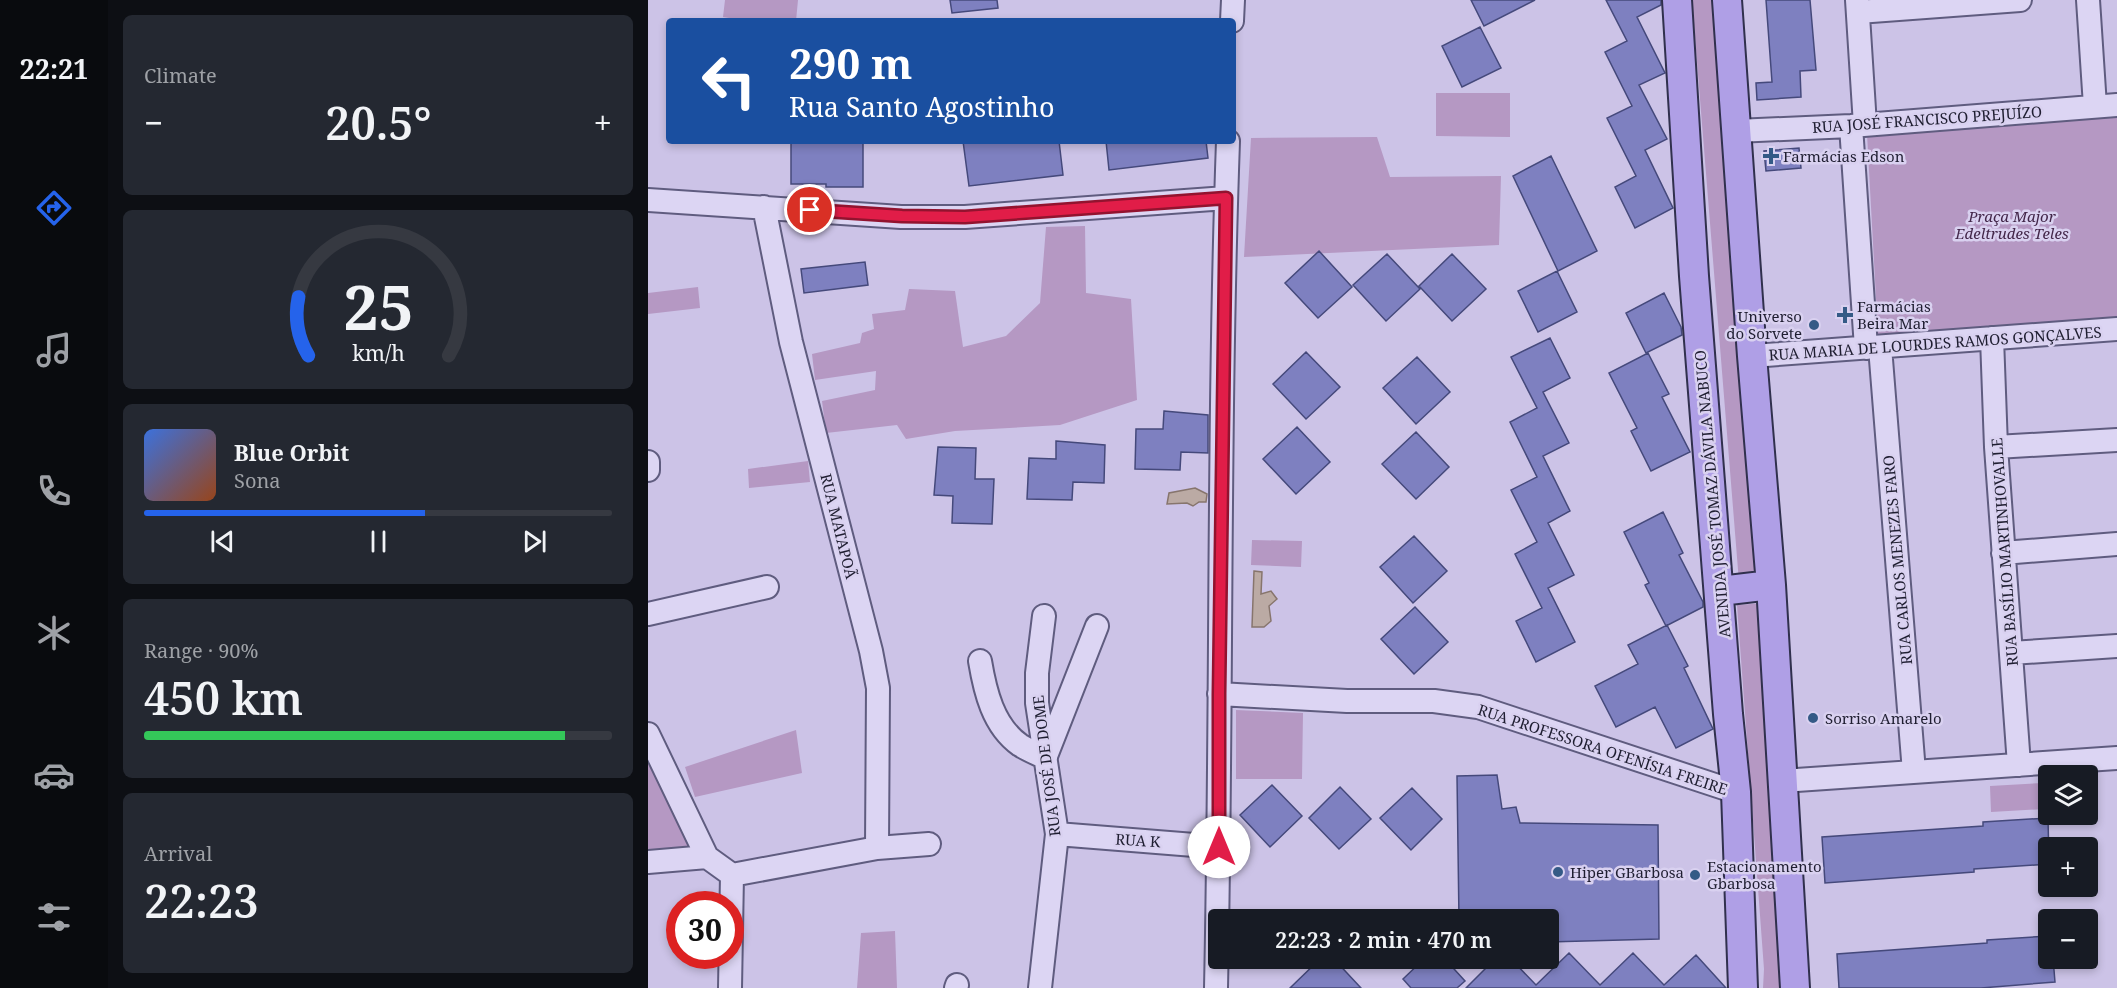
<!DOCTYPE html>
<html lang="en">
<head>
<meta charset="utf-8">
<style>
  :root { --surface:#171b24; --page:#242831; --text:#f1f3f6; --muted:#9ea1a6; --line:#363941; --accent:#2563eb }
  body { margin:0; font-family:"Noto Serif",serif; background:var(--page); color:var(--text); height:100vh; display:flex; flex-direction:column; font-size:22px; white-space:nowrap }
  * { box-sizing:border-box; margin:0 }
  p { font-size:20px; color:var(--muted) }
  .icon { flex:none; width:33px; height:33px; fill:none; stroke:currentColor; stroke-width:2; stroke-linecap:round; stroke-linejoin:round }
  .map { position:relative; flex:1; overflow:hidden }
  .drawer { display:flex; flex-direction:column; gap:15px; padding:15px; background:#0d0f14; width:540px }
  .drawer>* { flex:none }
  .hud { position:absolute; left:18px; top:18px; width:570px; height:126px; border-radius:6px; box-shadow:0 3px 9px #0003; background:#1a4fa0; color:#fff; overflow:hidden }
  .buttons { position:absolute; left:1390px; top:765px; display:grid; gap:12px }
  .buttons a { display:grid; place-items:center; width:60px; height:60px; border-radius:6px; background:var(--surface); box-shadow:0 3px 9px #0003; font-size:30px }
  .speed { position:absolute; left:18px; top:891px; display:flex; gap:12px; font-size:30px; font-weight:700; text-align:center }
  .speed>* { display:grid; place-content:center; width:78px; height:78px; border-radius:50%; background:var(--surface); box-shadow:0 3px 9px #0003; line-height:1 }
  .speed .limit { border:9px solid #d22; background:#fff; color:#111 }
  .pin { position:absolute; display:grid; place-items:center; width:51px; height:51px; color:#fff; margin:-26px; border:3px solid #fff; border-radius:50%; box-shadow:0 2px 6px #0007 }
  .me { position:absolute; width:66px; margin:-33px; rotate:0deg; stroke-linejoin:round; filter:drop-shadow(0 0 4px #0008) }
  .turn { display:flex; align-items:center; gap:21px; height:126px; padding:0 24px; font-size:27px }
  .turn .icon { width:78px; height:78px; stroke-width:2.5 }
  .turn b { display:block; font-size:42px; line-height:51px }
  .big { font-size:45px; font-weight:600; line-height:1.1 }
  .drawer .card { flex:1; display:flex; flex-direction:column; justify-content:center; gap:9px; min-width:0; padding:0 21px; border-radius:9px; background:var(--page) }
  .drawer .dial { align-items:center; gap:0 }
  .dial svg { height:156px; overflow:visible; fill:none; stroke:var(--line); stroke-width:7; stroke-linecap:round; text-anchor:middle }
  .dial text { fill:var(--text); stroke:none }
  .song { display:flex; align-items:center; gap:18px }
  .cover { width:72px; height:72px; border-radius:9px; background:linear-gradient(135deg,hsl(220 70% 55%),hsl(20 70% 35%)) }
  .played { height:6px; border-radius:3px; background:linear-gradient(90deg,var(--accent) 60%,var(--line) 60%) }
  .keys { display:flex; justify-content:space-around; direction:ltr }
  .heat { display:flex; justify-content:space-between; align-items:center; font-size:33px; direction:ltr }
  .charge { height:9px; border-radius:4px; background:linear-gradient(90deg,#34c759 90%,var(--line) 0) }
  .trip { position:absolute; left:560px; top:909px; width:351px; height:60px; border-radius:6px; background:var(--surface); box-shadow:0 3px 9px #0003; font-weight:600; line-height:60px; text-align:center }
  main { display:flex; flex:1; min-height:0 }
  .tabs { display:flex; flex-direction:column; width:108px; justify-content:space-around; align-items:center; background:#090b0e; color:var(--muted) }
  .tabs .icon { width:42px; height:42px }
  .tabs .selected { color:var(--accent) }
  .tabs b { font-size:27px; color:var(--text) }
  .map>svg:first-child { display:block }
</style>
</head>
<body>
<main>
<nav class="tabs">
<b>22:21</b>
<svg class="icon selected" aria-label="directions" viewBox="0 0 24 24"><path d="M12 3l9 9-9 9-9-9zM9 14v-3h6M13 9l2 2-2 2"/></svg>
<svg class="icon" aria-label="music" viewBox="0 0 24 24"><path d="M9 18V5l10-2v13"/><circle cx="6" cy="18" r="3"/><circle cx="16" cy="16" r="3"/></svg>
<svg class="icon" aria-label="phone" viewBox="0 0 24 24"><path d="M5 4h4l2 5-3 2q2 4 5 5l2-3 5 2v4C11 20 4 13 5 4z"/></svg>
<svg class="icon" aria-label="climate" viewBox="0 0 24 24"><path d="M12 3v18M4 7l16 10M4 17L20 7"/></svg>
<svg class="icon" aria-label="car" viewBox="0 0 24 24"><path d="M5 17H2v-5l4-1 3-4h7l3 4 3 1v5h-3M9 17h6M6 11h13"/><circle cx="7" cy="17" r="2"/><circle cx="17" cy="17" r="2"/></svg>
<svg class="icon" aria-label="filters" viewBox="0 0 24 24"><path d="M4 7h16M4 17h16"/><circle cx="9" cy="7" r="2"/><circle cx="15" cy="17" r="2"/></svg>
</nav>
<section class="drawer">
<div class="card"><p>Climate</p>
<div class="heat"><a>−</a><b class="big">20.5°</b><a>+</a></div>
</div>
<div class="card dial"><svg viewBox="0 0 100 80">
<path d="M14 69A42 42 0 1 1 86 69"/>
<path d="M14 69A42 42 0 0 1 9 39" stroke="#2563eb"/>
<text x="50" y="56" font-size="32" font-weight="700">25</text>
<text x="50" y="72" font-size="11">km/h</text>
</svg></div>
<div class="card">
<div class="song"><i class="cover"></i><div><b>Blue Orbit</b><p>Sona</p></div></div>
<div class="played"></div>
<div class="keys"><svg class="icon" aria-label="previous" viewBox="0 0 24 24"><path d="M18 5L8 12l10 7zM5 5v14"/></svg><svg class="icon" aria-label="pause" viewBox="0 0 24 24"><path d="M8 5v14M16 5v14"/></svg><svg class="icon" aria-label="next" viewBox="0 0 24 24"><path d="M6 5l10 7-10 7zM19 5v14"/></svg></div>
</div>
<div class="card"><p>Range · 90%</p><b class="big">450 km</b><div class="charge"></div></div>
<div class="card"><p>Arrival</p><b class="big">22:23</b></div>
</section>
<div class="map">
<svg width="1469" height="988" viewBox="0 0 1469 988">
  <rect width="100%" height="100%" fill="#ccc3e7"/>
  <path fill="#b598c3" d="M 77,0 L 150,0 L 148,21 L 100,21 L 75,17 Z
    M 1044,0 L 1068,0 L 1117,578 L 1091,582 Z
    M 788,93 L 862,93 L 862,137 L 788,136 Z
    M 1469,114 L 1469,322 L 1230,334 L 1219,134 Z
    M 729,137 L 742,177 L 853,176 L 851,245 L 596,257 L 603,138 Z
    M 437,226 L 438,293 L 483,299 L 489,400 L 412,425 L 307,431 L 258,439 L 249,425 L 178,433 L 174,401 L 227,390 L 228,371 L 167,380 L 164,354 L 212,343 L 214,333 L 226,329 L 224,314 L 257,310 L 261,289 L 307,291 L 315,347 L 358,336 L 392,303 L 398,227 Z
    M 50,287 L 52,308 L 0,314 L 0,293 Z
    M 160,461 L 162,482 L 101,488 L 100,469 Z
    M 604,540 L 654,541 L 653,567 L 603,565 Z
    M 1118,603 L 1143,988 L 1115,988 L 1116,969 L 1089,605 Z
    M 588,710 L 655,713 L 654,779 L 588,779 Z
    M 0,730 L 67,865 L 0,865 Z
    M 148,730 L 154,773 L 47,797 L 37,767 Z
    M 1395,783 L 1396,809 L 1343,812 L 1342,786 Z
    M 247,931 L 249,988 L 209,988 L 213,933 Z"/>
  <path fill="#bbaaa4" stroke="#87756d" stroke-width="1.5" d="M 547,488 L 559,494 L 558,502 L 551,502 L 545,506 L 539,503 L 519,504 L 521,493 Z
    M 606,571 L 614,572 L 613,594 L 623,591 L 629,599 L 621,606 L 623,621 L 616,627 L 604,627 Z"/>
  <path fill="#7e80c0" stroke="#45497b" stroke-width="1.5" d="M 302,0 L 349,0 L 350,8 L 304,13 Z
    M 823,0 L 887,0 L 836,26 Z
    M 958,0 L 1013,0 L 1013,5 L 989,17 L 1017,73 L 991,85 L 1019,139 L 997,150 L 1025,208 L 987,228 L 967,187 L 988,176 L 959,118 L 984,106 L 957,52 L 979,41 Z
    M 1118,0 L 1162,0 L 1168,70 L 1152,71 L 1153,97 L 1109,100 L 1108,83 L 1124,82 Z
    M 832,27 L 853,68 L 814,87 L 794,46 Z
    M 143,141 L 215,141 L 215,187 L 178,187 L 178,184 L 143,184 Z
    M 315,141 L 411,141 L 415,175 L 321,186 Z
    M 458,141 L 558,141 L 560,158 L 461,170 Z
    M 1151,148 L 1153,168 L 1118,171 L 1116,151 Z
    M 903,156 L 949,251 L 910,271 L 865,176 Z
    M 671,251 L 704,287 L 670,318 L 637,283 Z
    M 739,254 L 772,289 L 738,321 L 705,285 Z
    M 804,254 L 838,289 L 804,321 L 771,286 Z
    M 217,262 L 220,285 L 156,293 L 153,269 Z
    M 909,271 L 929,312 L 890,332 L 870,291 Z
    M 1016,293 L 1033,327 L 1034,335 L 998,353 L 978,313 Z
    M 902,338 L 922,378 L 895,392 L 921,443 L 895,456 L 922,511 L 900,523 L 926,575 L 900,588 L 927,642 L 888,662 L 868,621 L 894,608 L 867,554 L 889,542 L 863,490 L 889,477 L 862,422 L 889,408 L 863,357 Z
    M 658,352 L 692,387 L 658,419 L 625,384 Z
    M 1000,353 L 1021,394 L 1014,397 L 1042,452 L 1003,471 L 983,431 L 989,428 L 961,373 Z
    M 769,357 L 802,392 L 768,424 L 735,388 Z
    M 516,411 L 560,415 L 560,453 L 533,452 L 532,470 L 487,469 L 488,429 L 515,429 Z
    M 649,427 L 682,462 L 648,494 L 615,459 Z
    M 768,432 L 801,467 L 768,499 L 734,464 Z
    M 408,441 L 457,445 L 456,483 L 425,482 L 424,500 L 379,499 L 381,458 L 408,459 Z
    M 290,447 L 328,448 L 327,479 L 346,479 L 344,524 L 304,523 L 305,496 L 286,495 Z
    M 1015,512 L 1035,553 L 1031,555 L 1055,602 L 1055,607 L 1018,626 L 997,585 L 1001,583 L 976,532 Z
    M 766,536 L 799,571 L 765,603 L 732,567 Z
    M 767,607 L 800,642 L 766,674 L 733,639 Z
    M 1019,625 L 1040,666 L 1036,668 L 1065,729 L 1028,748 L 1007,707 L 968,727 L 947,686 L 990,664 L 980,645 Z
    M 849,775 L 854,809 L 868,807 L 872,823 L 1010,825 L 1011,939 L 900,942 L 900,920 L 811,920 L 809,776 Z
    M 624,785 L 654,816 L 622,847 L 592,815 Z
    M 692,787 L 723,819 L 691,849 L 661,818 Z
    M 764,788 L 794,819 L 763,850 L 732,818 Z
    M 1400,818 L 1401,864 L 1326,869 L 1326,872 L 1177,883 L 1174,837 L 1335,826 L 1335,822 Z
    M 1401,936 L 1401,958 L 1405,958 L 1407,982 L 1333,988 L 1191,988 L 1189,954 L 1339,943 L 1339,940 Z
    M 921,953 L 952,985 L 985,953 L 1016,985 L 1048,955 L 1078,988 L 818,988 L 848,958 L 862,958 L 888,985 Z
    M 673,958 L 685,958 L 713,988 L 642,988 Z
    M 777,958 L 796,958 L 817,981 L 809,988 L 763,988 L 755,979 Z"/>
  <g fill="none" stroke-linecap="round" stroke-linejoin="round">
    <g stroke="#5f5c7f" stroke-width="26">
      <path id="minor" d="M 1209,0 L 1217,125
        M 1440,0 L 1447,106
        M 1210,12 L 1372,0
        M 584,21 L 585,0
        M 1203,126 L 1218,348
        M 1088,131 L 1203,126 L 1469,105
        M 0,200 L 253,217 L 317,217 L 578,198
        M 116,207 L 143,342 L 223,651 L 230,688 L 229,848
        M 1344,338 L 1348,447 L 1371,765
        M 1232,347 L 1266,772
        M 1104,356 L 1469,329
        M 1348,447 L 1469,440
        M 0,462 L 0,470
        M 1355,553 L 1469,544
        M 0,614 L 119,587
        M 1363,653 L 1469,646
        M 332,661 C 337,691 345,726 372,745 C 380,750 389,754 398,758
        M 571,694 L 699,701 L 786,701 L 830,707 L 1088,792
        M 0,734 L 59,857
        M 398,756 L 449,626
        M 1134,781 L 1469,758
        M 409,834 L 571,847
        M 0,862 L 59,857 L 84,875 L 229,848 L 281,844
        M 82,988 L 84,875
        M 308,988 L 309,985
        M 392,988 L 409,834 L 389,703 L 389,673 L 396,616
        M 568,988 C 574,706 570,423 580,141"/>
    </g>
    <g stroke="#30304d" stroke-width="32">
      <path id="major" d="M 1029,0 L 1046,276 L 1080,714 L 1088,792 L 1095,988
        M 1079,0 L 1104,356 L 1123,585 L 1147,988
        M 1072,591 L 1123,585"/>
    </g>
    <use href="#minor" stroke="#dcd5f3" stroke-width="22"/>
    <use href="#major" stroke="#af9fe6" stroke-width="28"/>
  </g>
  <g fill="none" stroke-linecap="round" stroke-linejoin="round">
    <g stroke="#92132f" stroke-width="15">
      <path id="route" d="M 162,210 L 254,216 L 317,217 L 578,198 L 571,694 L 571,847"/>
    </g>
    <use href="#route" stroke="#e11d48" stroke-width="10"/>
  </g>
  <g fill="#345a86" stroke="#d9d1f0" stroke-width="2">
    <path d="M1120 147h6v6h6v6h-6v6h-6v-6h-6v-6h6z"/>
    <path d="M1194 306h6v6h6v6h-6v6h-6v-6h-6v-6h6z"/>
    <circle cx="1166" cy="325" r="6"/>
    <circle cx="1165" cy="718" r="6"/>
    <circle cx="910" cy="872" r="6"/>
    <circle cx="1047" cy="875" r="6"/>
  </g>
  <g text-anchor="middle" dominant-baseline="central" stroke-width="5" stroke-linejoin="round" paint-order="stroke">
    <g font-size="15" fill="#1f1e31" stroke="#d9d1f0">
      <text transform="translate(1279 119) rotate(-4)">RUA JOSÉ FRANCISCO PREJUÍZO</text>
      <text transform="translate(1287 343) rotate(-4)">RUA MARIA DE LOURDES RAMOS GONÇALVES</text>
      <text transform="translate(1064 494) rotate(-95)">AVENIDA JOSÉ TOMAZ DÁVILA NABUCO</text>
      <text transform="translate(191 526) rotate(76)">RUA MATAPOÃ</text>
      <text transform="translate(1356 552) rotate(-94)">RUA BASÍLIO MARTINHOVALLE</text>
      <text transform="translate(1249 560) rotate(-95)">RUA CARLOS MENEZES FARO</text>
      <text transform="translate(955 749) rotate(18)">RUA PROFESSORA OFENÍSIA FREIRE</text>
      <text transform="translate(398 766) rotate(-97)">RUA JOSÉ DE DOME</text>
      <text transform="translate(490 840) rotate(4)">RUA K</text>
    </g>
    <g font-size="15" fill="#1f1e31" stroke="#d9d1f0" text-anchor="start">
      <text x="1135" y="156">Farmácias Edson</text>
      <text x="1209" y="306">Farmácias<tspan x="1209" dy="17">Beira Mar</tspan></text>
      <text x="1154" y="316" text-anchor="end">Universo<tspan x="1154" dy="17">do Sorvete</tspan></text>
      <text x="1177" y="718">Sorriso Amarelo</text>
      <text x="1059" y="866">Estacionamento<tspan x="1059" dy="17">Gbarbosa</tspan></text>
      <text x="922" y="872">Hiper GBarbosa</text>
    </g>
    <g font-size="15" font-style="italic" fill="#43274a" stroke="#d9d1f0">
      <text x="1364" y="216">Praça Major<tspan x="1364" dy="17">Edeltrudes Teles</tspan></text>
    </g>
  </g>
</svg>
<div class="buttons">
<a><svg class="icon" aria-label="layers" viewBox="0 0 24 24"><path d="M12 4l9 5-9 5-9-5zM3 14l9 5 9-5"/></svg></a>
<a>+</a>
<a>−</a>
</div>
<div class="speed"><div class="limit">30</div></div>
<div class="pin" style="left:162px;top:210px;background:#d93025"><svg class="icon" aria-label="arrive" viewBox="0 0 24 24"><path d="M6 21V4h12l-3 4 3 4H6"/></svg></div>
<svg class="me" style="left:571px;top:847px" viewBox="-20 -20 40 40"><circle r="19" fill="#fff"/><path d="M0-13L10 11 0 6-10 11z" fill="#e11d48"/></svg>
<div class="trip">22:23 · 2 min · 470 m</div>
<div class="hud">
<div class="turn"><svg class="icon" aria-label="left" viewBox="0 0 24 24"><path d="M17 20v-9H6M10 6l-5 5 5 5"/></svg><div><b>290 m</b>Rua Santo Agostinho</div></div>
</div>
</div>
</main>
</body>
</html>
